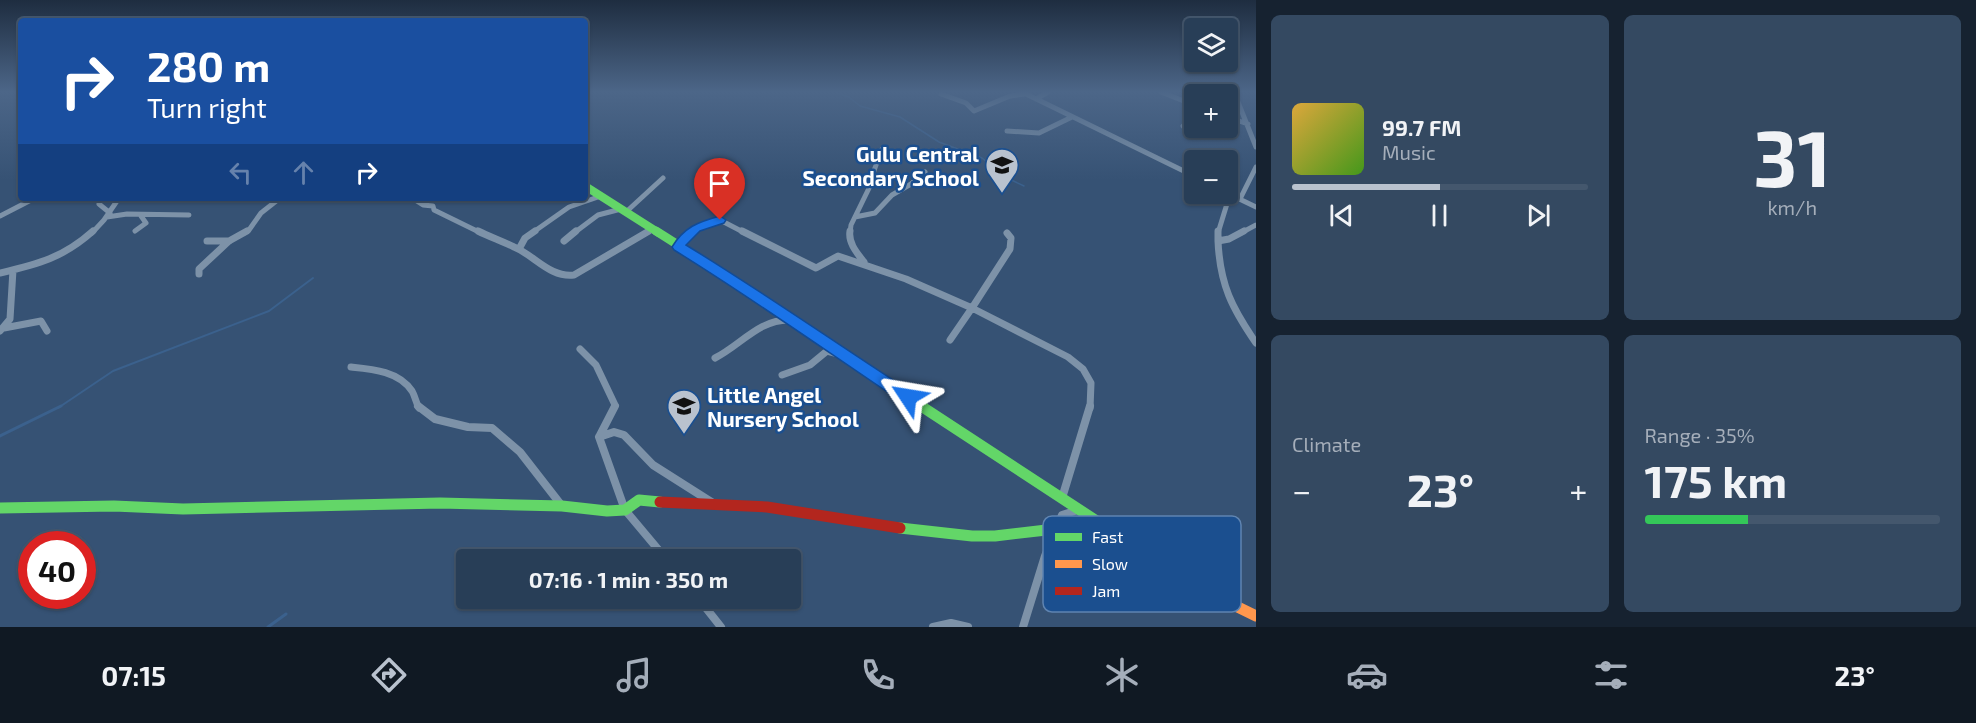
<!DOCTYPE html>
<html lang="en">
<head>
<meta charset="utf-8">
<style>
  :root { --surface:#283e57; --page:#344961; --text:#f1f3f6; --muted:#a5aeba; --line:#44576d; --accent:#b9c2ce }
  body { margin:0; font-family:"Exo 2",sans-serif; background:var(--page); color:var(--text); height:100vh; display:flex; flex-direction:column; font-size:22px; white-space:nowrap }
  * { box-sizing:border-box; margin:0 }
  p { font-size:20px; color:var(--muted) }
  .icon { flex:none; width:33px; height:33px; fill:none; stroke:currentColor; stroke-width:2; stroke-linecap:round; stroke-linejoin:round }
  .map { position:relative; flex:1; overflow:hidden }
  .details { display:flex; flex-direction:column; gap:15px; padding:15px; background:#162230; width:720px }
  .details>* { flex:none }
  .hud { position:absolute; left:18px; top:18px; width:570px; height:183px; border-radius:6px; box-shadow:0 2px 4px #0004,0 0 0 2px var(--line); background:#1a4fa0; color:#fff; overflow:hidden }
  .buttons { position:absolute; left:1184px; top:18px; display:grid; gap:12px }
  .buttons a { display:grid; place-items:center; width:54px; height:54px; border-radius:6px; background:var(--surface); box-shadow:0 2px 4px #0004,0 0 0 2px var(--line); font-size:30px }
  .speed { position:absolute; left:18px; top:531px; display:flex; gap:12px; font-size:30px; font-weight:700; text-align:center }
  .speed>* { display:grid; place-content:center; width:78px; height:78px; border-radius:50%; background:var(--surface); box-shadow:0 2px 4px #0004,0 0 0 2px var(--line); line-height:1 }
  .speed .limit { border:9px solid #d22; background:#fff; color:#111 }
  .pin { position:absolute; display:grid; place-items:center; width:51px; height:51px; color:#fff; margin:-62px -26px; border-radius:50% 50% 50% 0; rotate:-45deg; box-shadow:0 0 6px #0007 }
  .pin .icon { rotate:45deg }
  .me { position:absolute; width:66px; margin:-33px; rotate:303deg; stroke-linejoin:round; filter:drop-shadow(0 0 4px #0008) }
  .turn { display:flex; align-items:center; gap:21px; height:126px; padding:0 30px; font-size:27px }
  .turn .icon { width:78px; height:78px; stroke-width:2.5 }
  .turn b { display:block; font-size:42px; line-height:51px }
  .lanes { display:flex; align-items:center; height:57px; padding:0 30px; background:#0003; justify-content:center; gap:30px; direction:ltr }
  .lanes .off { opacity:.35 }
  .big { font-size:45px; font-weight:700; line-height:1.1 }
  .details .widget { flex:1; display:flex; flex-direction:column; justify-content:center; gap:9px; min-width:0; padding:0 21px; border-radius:9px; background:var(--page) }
  .details .dial { align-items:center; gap:0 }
  .dial b { font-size:78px; line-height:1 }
  .song { display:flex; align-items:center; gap:18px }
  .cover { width:72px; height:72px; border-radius:9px; background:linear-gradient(135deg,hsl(40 70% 55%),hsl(100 70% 35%)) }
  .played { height:6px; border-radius:3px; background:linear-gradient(90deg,var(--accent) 50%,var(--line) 50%) }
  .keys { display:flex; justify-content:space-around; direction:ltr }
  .heat { display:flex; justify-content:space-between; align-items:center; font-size:33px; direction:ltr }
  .charge { height:9px; border-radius:4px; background:linear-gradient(90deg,#34c759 35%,var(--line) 0) }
  .details .tiles { flex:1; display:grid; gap:15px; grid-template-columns:repeat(2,1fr) }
  .trip { position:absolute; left:456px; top:549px; width:345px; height:60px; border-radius:6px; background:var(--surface); box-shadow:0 2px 4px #0004,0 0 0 2px var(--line); font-weight:700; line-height:60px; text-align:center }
  .dock { display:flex; height:96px; justify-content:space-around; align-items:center; background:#101923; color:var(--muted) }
  .dock .icon { width:42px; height:42px }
  .dock .active { color:var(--accent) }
  .dock b { font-size:27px; color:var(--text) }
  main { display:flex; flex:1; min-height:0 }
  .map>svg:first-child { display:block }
</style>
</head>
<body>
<main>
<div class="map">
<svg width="1256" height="627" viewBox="0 0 1256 627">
  <rect width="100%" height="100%" fill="#365274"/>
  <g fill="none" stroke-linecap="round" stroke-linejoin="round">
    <path stroke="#3b618d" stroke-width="1.5" d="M 835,92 L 849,97 L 860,106 L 900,117 L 939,142 L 982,158 L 1007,178 L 1024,186"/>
    <path stroke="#3b618d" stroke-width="2" d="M 58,408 L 113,371 L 269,311 L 313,278"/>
    <path stroke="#3b618d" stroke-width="3" d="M 0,436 L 61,406
      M 268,627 L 286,614"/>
    <path stroke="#7d92a8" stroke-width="5" d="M 1022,92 L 1194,176
      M 1161,92 L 1194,105
      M 1237,92 L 1236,97 L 1256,147
      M 941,94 L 966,103 L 974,111 L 1010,96 L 1024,94
      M 1036,99 L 1048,92
      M 1227,117 L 1248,124
      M 1183,126 L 1194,118
      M 1007,131 L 1039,133 L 1072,117
      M 1227,193 L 1256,207
      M 412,198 L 423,205 L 433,206 L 434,210 L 481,233
      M 1240,199 L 1256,167
      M 99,204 L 110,213
      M 626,212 L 663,178
      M 0,216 L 35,198
      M 107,217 L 127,214 L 189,215
      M 855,217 L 875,213 L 892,195 L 911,184 L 925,172
      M 135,231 L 146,223 L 141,216
      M 92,233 L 104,220 L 119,198
      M 244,233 L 249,230 L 261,213 L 280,198
      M 532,233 L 569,207 L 601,196
      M 574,233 L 598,215 L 621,209
      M 646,233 L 651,230
      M 691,233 L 701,226 L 720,220 L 745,233
      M 850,233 L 851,225 L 873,180 L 872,176 L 882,149
      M 1218,233 L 1230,194
      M 1241,233 L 1256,225"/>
    <path stroke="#7d92a8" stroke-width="7" d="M 478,231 C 490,237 502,241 514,247 C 534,255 550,278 574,275 L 649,231
      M 742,231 L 816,268 L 838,256 L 906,279 L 972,308 L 950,340
      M 850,231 C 848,243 857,253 864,262
      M 1218,231 L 1218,241
      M 1244,231 L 1229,239 L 1218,241 C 1220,285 1232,308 1256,343
      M 1007,233 L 1011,238 L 1010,249 L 972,308 L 1068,357 L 1083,369 L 1091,383 L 1090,408
      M 207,241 L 229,241
      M 564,241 L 576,231
      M 678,247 L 693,231
      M 519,249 L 525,238 L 535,231
      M 0,273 C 38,264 63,258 93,231
      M 199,274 L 199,269 L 229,241 L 247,231
      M 4,328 L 41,321 L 47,331
      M 0,331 L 10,319 L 13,270
      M 580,349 L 596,365 L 615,405 L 614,408
      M 715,358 C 741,345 759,319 790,320
      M 351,367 C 372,369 399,371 412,391 C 415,396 416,403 419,408
      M 782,375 L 810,365 L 827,351 L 842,355"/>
    <path stroke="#7d92a8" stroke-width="8" d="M 418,406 L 435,419 L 468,427 L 492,428 L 520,452 L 562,506
      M 615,406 L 599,437 L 625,510 L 667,560
      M 599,437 L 614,432 L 624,435 L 653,465 L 716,505
      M 1062,498 L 1090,406
      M 698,598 L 721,627
      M 933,627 L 951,623 L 968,627
      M 1023,627 L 1045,556 L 1062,515 L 1078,510"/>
    <path stroke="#63d668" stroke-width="8" d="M 585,186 L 659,233"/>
    <path stroke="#63d668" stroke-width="9" d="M 656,231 C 747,288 834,349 923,408"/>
    <path stroke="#63d668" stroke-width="11" d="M 921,406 L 1147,554
      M 0,508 L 114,506 L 183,509 L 440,503 L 562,506 L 607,511 L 625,510 L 639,500 L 660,502
      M 900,528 L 972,536 L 995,536 L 1055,529"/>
    <path stroke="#ff974d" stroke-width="11" d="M 1147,554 L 1205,591 L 1256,616"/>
    <path stroke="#b3261e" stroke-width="11" d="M 660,502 L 767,507 L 900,528"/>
  </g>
  <linearGradient id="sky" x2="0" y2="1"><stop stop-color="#1e2d40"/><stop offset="0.51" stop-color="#4c6688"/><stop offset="1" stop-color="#4c6688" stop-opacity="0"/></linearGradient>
  <rect width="1256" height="180" fill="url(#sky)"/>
  <path fill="#1a73e8" stroke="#114b97" stroke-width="1.5" d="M 720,216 L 726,220 L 724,223 L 700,231 L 686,245 C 763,292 837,344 913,393 L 915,397 L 913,402 L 908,404 L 902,402 C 826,351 752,298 674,250 L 672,247 C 684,227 698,222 720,216 Z"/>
  <defs>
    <g id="school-pin" transform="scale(1.725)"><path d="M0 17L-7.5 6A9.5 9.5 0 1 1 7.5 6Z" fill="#b9c2ce" stroke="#1b4f8f"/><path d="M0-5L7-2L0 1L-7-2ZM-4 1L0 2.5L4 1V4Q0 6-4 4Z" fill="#111"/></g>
  </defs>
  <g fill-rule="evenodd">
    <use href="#school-pin" x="1002" y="165"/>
    <use href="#school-pin" x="684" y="406"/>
  </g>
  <g text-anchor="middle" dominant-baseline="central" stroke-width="5" stroke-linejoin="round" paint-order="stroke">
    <g font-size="21" font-weight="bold" fill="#fff" stroke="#1b4f8f" text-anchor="end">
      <text x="979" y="153">Gulu Central<tspan x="979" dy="24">Secondary School</tspan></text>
      <text x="707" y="394" text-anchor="start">Little Angel<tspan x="707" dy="24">Nursery School</tspan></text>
    </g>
  </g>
  <rect x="1043" y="516" width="198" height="96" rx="9" fill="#1b4f8f" stroke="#5f84b1" stroke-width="1.5"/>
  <rect x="1055" y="533" width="27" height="8" fill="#63d668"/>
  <rect x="1055" y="560" width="27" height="8" fill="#ff974d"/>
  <rect x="1055" y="587" width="27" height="8" fill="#b3261e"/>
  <g font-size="16" fill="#fff">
    <text x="1092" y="543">Fast</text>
    <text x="1092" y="570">Slow</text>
    <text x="1092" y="597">Jam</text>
  </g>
</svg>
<div class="buttons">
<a><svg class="icon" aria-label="layers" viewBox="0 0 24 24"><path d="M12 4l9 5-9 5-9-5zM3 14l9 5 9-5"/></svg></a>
<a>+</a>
<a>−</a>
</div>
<div class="speed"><div class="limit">40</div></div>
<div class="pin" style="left:720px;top:220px;background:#d93025"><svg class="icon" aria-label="arrive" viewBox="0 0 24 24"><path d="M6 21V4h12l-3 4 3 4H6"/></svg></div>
<svg class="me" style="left:908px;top:397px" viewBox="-20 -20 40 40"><path d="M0-17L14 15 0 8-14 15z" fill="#1a73e8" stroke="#fff" stroke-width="4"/></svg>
<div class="trip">07:16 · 1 min · 350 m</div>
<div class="hud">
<div class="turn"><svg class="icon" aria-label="right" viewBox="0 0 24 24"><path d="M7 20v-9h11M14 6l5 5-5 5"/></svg><div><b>280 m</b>Turn right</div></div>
<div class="lanes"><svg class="icon off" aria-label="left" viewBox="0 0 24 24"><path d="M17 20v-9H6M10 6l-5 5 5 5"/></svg><svg class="icon off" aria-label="ahead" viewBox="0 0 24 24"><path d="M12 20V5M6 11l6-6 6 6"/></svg><svg class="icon" aria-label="right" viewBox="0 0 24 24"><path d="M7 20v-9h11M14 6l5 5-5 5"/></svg></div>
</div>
</div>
<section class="details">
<div class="tiles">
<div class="widget">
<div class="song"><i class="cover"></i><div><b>99.7 FM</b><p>Music</p></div></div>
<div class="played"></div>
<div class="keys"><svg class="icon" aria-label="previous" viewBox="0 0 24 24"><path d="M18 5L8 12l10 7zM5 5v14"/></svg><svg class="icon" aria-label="pause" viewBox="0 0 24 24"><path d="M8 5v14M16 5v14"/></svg><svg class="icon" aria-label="next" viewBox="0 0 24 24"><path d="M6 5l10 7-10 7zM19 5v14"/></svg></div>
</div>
<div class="widget dial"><b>31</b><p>km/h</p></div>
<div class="widget"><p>Climate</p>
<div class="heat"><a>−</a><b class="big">23°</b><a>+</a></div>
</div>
<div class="widget"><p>Range · 35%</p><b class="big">175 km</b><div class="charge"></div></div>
</div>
</section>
</main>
<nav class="dock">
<b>07:15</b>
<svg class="icon active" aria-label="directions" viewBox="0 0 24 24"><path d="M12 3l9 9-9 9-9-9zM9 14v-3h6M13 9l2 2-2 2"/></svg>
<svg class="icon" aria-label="music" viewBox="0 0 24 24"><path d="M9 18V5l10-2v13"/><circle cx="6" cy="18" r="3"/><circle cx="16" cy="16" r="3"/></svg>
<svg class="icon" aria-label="phone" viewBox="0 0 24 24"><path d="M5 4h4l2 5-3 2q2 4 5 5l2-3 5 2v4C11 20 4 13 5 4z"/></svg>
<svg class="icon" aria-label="climate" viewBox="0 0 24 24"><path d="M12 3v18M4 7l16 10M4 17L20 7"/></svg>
<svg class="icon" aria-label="car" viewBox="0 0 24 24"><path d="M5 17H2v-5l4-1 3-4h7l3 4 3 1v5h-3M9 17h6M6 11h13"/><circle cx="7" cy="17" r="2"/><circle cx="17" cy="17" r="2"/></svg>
<svg class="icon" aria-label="filters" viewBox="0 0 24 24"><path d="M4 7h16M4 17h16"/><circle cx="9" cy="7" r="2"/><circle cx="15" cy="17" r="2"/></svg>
<b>23°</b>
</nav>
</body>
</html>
